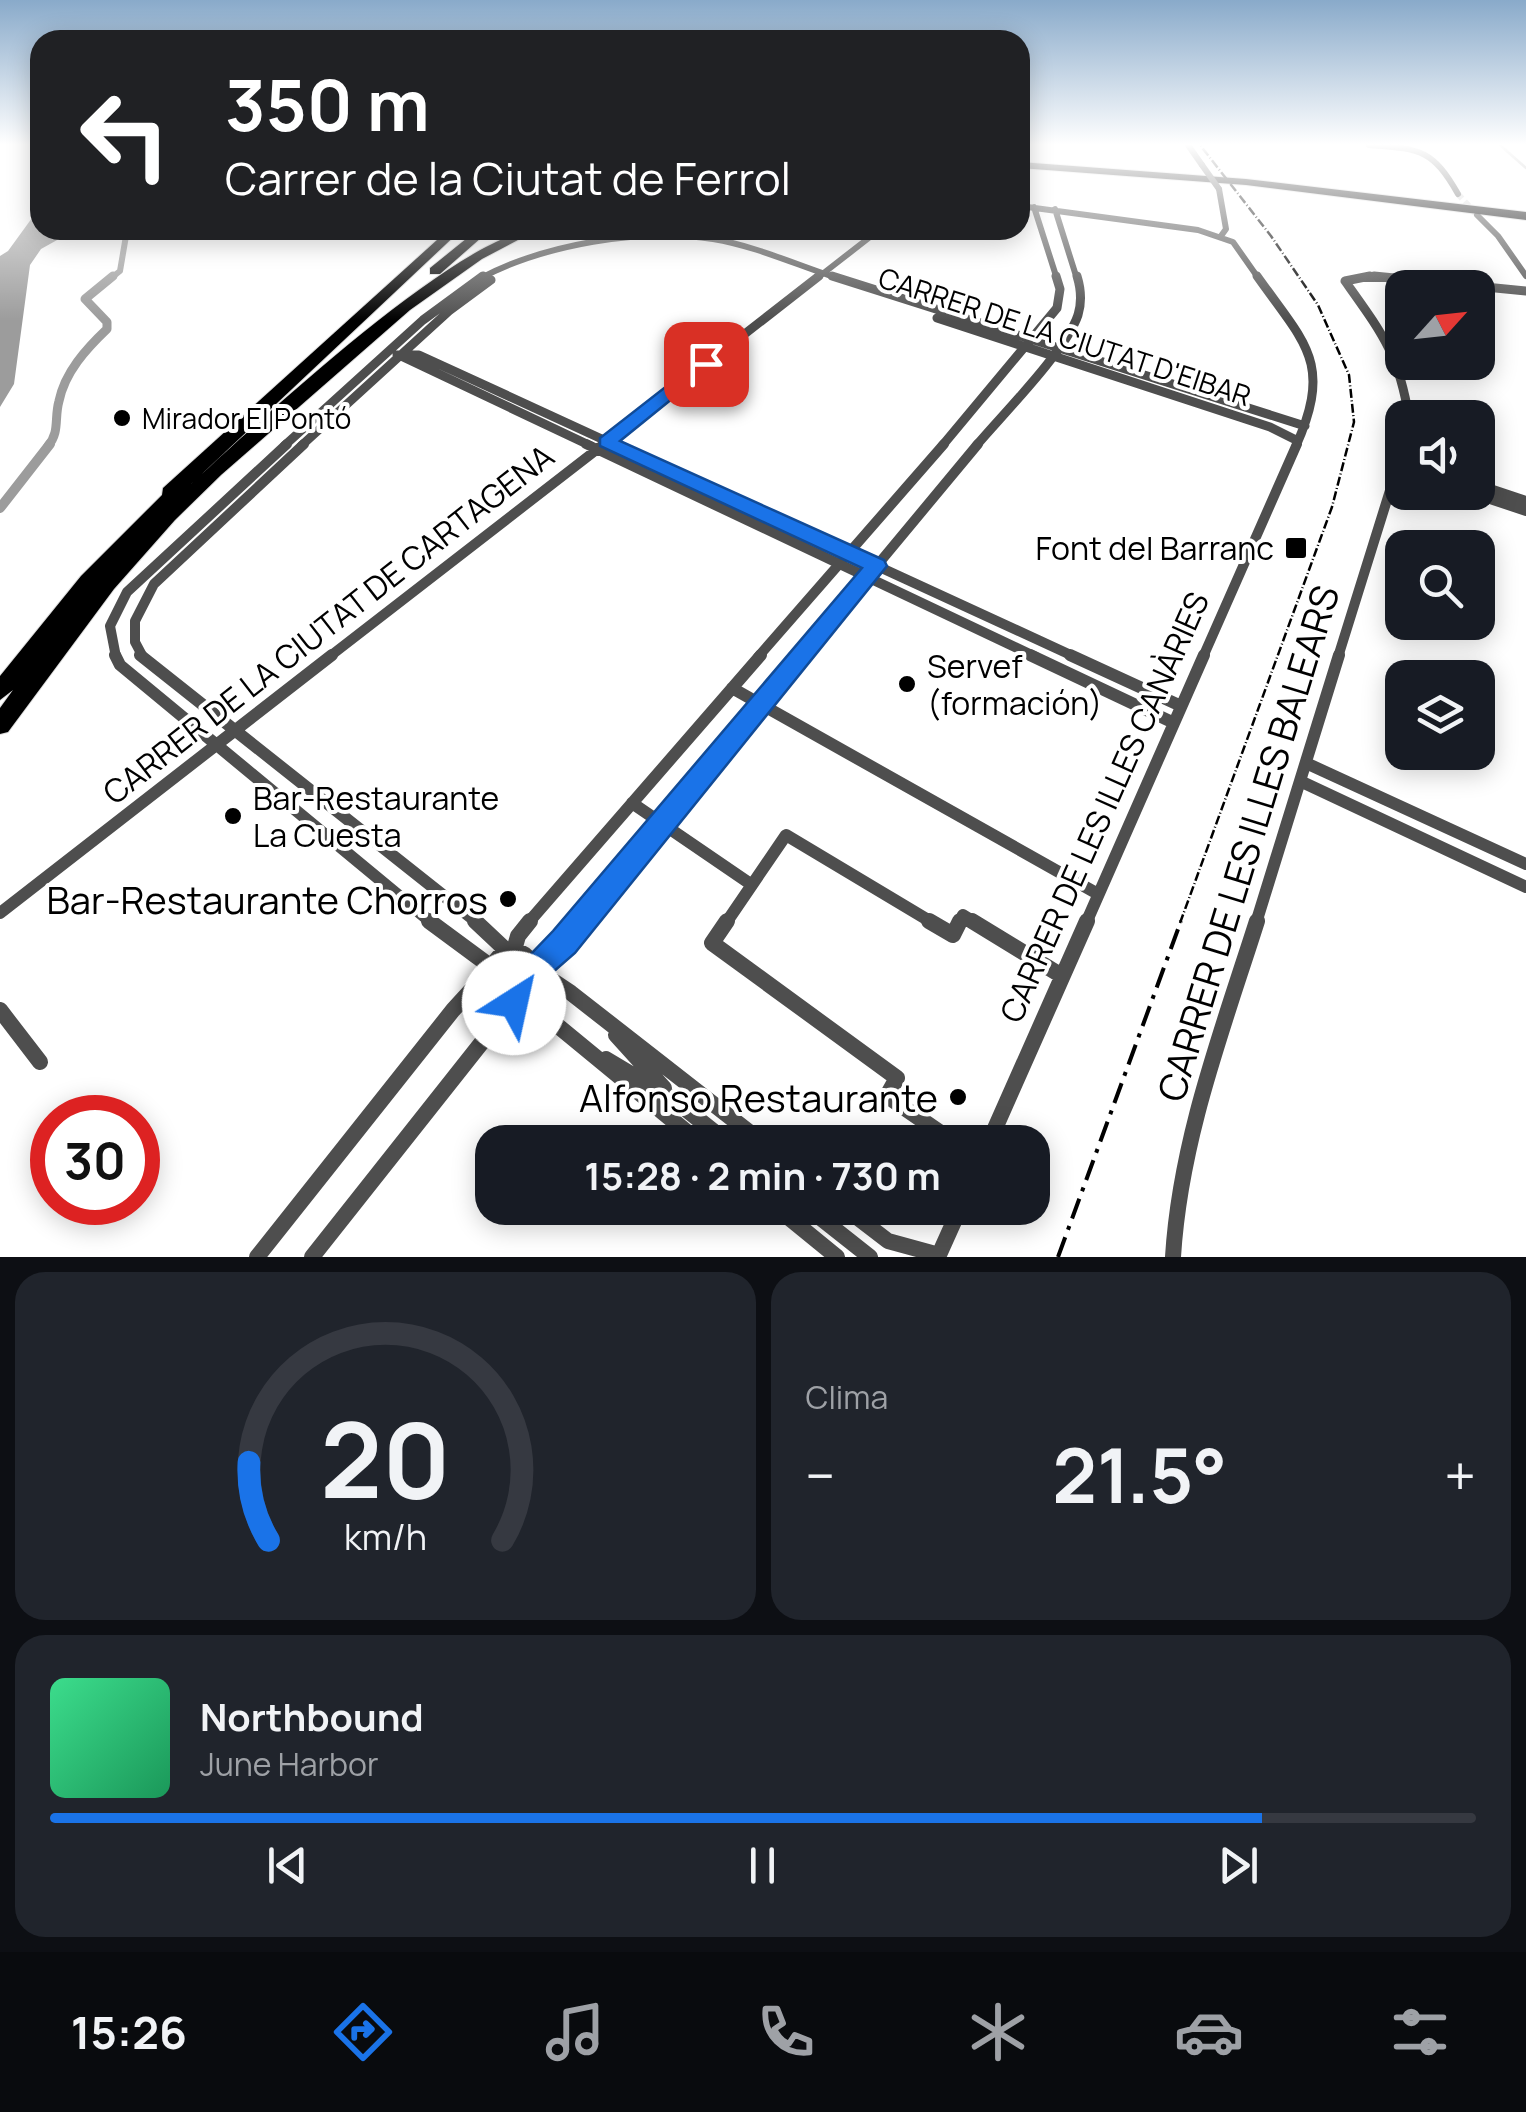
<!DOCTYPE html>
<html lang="es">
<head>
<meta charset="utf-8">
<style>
  :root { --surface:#171b24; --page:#20242c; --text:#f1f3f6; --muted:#9ea1a6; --line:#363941; --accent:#1a73e8 }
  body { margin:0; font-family:Manrope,sans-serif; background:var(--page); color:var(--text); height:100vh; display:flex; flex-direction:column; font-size:38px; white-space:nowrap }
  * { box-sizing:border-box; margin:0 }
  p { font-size:32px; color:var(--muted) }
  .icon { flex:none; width:55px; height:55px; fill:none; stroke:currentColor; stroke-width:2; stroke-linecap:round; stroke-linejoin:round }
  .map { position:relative; height:1257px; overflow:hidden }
  .drawer { display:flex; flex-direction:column; gap:15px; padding:15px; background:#0d0f14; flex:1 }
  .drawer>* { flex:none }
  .top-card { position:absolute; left:30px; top:30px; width:1000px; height:210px; border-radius:30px; box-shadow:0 5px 25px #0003; background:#202124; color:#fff; overflow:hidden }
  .needle { width:65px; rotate:63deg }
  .tools { position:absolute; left:1385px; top:270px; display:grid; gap:20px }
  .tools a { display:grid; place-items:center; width:110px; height:110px; border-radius:20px; background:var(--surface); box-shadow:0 5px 25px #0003; font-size:50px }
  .speed { position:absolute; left:30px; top:1095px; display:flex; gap:20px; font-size:50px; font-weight:700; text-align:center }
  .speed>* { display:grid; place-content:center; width:130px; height:130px; border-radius:50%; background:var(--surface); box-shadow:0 5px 25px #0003; line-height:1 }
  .speed .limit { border:15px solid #d22; background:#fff; color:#111 }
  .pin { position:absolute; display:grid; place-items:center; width:85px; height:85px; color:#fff; margin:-42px; border-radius:20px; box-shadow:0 5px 15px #0006 }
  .me { position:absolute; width:110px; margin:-55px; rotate:35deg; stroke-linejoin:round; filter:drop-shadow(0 0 8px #0008) }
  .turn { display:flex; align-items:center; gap:35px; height:210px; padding:0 30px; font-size:45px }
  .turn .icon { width:130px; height:130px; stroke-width:2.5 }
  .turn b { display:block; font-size:70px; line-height:85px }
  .big { font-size:75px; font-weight:700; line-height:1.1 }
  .drawer .tile { flex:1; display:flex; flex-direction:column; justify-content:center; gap:15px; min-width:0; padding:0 35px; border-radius:30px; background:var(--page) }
  .drawer .dial { align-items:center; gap:0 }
  .dial svg { height:260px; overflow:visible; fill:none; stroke:var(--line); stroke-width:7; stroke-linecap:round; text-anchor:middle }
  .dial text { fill:var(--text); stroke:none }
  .song { display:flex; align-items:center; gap:30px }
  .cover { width:120px; height:120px; border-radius:15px; background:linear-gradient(135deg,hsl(150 70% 55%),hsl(150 70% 35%)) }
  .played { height:10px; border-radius:5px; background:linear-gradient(90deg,var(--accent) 85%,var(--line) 85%) }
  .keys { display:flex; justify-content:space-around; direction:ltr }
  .heat { display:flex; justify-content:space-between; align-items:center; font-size:55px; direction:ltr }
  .drawer .tiles { flex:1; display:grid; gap:15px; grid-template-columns:1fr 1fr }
  .tile:last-child { grid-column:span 2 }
  .trip { position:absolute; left:475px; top:1125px; width:575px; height:100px; border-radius:30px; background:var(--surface); box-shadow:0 5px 25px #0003; font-weight:700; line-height:100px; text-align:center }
  .tab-bar { display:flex; height:160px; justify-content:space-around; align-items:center; background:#090b0e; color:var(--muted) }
  .tab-bar .icon { width:70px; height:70px }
  .tab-bar .active { color:var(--accent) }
  .tab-bar b { font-size:45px; color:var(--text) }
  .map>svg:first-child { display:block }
</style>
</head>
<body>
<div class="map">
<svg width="1526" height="1257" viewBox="0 0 1526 1257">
  <rect width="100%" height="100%" fill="#fff"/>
  <path fill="#9c9c9c" d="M 40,207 L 40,230 L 75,230 L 41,249 L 30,265 L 14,384 L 0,407 L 0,256 L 8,251 Z"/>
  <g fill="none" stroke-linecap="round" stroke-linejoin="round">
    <path stroke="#9c9c9c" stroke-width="2.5" d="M 1500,145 L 1526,168"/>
    <path stroke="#9c9c9c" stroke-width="6" d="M 110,279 L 120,271 L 127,230"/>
    <path stroke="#9c9c9c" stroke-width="9" d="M 48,446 C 60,432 54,419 59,401 C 65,372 86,349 107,329 L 107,322 L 85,299 L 113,276"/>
    <path stroke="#9c9c9c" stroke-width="10" d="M 0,508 L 50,444"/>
    <path stroke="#d9d9d9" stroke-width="6" stroke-dasharray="6 4" stroke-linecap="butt" d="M 1458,194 L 1477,215"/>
    <g stroke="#dbdbdb" stroke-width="2">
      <path id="motorway" d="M 1020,162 L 1246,179 L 1526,212 L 1526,220 L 1246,185 L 1020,168 Z
        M 448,230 L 461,230 L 189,486 C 249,430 463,230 537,230 L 482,259 L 410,310 L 221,475 L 175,520 L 114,589 L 8,732 L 0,734 L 0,708 L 13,690 L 0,700 L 0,676 L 81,576 L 162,495 L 163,488 Z
        M 477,230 L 490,230 L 440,274 L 430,274 L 430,268 Z"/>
    </g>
    <path stroke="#4e4e4e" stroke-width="6" d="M 1188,145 L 1202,165
      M 1369,145 C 1419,149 1432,148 1458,194
      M 1219,189 L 1226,229 L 1221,236
      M 1020,206 L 1198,230 L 1233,242 L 1259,279
      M 1034,207 L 1057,279
      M 1055,209 L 1077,279
      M 1477,215 L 1498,236 L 1526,276
      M 479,279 C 542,245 642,227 713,239 C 756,246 799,266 840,279
      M 816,279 L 879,230
      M 1357,279 L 1400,279"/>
    <path stroke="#4e4e4e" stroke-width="9" d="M 832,276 L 1305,426
      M 1257,276 C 1305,344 1333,362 1296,446
      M 1370,276 L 1345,281 C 1382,333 1399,354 1409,418
      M 1374,276 L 1526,291
      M 937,318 L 1270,427 L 1298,441
      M 397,355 L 419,355 L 617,446
      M 401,356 L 591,446
      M 284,446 L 423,320 L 483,276
      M 301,446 L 449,311 L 491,280
      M 601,446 L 819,276
      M 942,446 L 1057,308 L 1060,289 L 1056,276
      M 976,446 C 1002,415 1066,351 1078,315 C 1082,302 1081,289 1077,276"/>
    <path stroke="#4e4e4e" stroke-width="10" d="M 586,444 L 1036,657
      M 612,444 L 1075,657
      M 1478,485 L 1526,501
      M 1469,492 L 1526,511
      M 116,657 L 110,626 L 127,592 L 287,444
      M 143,657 L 135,642 L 135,621 L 154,584 L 304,444
      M 329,657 L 604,444
      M 758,657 L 944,444
      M 801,657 L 978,444
      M 1203,657 L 1297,444
      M 1338,657 L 1402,452"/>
    <path stroke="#4e4e4e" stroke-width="12" d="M 115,655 L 120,665 L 432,923
      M 140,655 L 478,923
      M 1030,655 L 1174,723
      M 1070,655 L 1181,706
      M 732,688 L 1098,894
      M 1306,763 L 1526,864
      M 1300,781 L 1526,887
      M 632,803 L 752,885
      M 0,913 L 332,655
      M 528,923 L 761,655
      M 580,923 L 803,655
      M 726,923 L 786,835 L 933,923
      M 959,923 L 963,915 L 976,923
      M 1086,923 L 1204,655
      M 1256,923 L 1339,655"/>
    <path stroke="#4e4e4e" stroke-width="16" d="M 429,921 L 494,969
      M 475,921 L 508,952
      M 727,921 L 712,943 L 897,1078 L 887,1096 L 954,1142
      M 929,921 L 953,935 L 960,921
      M 972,921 L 1062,976
      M 514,950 L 518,936 L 530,921
      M493 971a20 20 0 1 1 40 0a20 20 0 1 1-40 0Z
      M 534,969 L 582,921
      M 532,976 L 547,977 L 571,993 L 762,1142
      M 523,987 L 530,1003 L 699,1142
      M 0,1010 L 40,1062
      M 616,1035 L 664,1088
      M 606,1059 L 673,1099 L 727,1142
      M 989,1142 L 1087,921
      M 777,1208 L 837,1257
      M 808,1208 L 870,1257
      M 845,1208 L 888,1241 L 939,1255
      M 257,1257 L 453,1010 L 475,986 L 493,976
      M 312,1257 L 513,1003 L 517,990
      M 938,1257 L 960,1208
      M 1173,1257 C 1180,1141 1222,1031 1257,921"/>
    <use href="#motorway" fill="#000" fill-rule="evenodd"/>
    <path stroke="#000" stroke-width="2.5" stroke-dasharray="9 2.5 1 2.5" stroke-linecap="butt" d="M 1180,923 L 1332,507 L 1354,422 L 1349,375 L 1318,305 L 1271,236 L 1200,145"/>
    <path stroke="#000" stroke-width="4" stroke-dasharray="21 8 4 8" stroke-linecap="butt" d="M 1058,1257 L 1181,921"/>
    <path stroke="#4e4e4e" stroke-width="6" d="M 1202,165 L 1219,189"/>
  </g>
  <linearGradient id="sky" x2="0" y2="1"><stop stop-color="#89aaca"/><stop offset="0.45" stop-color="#fff"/><stop offset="1" stop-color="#fff" stop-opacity="0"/></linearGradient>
  <rect width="1526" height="321" fill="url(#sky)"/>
  <path fill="#1a73e8" stroke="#114b97" stroke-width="2.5" d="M 700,360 L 715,364 L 620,441 L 884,560 L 887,566 L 575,953 L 545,979 L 525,1014 L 514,1019 L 502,1014 L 498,1003 L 506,980 L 553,931 L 862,568 L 600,446 L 600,438 Z"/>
  <g fill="#000" stroke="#fff" stroke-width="4">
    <circle cx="122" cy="418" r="10"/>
    <rect x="1284" y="536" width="24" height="24" rx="5"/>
    <circle cx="907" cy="684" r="10"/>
    <circle cx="233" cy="816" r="10"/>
    <circle cx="508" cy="899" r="10"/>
    <circle cx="958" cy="1097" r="10"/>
  </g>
  <g text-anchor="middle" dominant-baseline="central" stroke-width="8" stroke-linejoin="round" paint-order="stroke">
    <g font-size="28" fill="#000" stroke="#fff">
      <text transform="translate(1065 336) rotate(18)">CARRER DE LA CIUTAT D'EIBAR</text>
    </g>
    <g font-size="28" fill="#000" stroke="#fff" text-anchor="start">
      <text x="142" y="418">Mirador El Pontó</text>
    </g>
    <g font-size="32" fill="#000" stroke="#fff" text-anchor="start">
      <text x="1274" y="548" text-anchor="end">Font del Barranc</text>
      <text x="927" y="666">Servef<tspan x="927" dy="37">(formación)</tspan></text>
      <text x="253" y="798">Bar-Restaurante<tspan x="253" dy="37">La Cuesta</tspan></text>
    </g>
    <g font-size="32" fill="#000" stroke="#fff">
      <text transform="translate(328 624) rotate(-38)">CARRER DE LA CIUTAT DE CARTAGENA</text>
      <text transform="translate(1104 807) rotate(-66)">CARRER DE LES ILLES CANÀRIES</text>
    </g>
    <g font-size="38" fill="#000" stroke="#fff">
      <text transform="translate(1247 843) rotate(-73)">CARRER DE LES ILLES BALEARS</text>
    </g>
    <g font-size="38" fill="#000" stroke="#fff" text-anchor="end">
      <text x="488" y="899">Bar-Restaurante Chorros</text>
      <text x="938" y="1097">Alfonso Restaurante</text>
    </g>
  </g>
</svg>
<div class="tools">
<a><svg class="needle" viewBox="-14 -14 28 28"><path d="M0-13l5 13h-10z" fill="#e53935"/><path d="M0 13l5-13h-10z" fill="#9ea1a6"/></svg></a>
<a><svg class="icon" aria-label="sound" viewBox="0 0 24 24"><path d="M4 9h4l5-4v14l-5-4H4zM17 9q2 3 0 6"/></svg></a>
<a><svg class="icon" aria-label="search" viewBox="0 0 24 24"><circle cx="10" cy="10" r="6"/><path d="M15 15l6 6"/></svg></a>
<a><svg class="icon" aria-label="layers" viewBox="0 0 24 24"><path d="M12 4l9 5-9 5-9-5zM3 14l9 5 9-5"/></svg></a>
</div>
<div class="speed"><div class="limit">30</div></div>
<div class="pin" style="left:706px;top:364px;background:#d93025"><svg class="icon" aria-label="arrive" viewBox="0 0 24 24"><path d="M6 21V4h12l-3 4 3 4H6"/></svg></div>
<svg class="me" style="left:514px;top:1003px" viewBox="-20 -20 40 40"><circle r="19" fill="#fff"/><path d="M0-13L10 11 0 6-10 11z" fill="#1a73e8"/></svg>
<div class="trip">15:28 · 2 min · 730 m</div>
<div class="top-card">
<div class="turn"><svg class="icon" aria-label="left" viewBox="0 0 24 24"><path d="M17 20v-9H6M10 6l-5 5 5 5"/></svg><div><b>350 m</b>Carrer de la Ciutat de Ferrol</div></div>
</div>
</div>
<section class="drawer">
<div class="tiles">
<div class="tile dial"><svg viewBox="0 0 100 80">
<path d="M14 69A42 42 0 1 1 86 69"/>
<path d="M14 69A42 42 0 0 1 8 45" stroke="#1a73e8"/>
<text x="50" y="56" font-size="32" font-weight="700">20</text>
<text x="50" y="72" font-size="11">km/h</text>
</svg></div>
<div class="tile"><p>Clima</p>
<div class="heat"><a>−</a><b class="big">21.5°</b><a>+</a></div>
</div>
<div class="tile">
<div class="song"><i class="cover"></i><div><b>Northbound</b><p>June Harbor</p></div></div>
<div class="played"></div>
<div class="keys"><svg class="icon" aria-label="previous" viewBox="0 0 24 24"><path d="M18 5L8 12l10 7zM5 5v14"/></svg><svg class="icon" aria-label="pause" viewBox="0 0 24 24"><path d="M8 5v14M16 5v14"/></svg><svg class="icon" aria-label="next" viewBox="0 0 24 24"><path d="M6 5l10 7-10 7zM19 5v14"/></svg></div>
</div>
</div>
</section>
<nav class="tab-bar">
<b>15:26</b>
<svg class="icon active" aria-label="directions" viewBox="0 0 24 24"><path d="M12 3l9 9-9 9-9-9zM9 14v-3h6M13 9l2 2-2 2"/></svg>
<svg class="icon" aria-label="music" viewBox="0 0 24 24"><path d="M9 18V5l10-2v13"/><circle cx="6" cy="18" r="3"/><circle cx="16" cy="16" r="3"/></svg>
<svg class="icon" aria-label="phone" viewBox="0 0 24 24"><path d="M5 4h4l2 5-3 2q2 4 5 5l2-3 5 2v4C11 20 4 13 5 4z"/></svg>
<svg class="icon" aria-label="climate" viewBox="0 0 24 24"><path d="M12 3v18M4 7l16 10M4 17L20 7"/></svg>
<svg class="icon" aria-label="car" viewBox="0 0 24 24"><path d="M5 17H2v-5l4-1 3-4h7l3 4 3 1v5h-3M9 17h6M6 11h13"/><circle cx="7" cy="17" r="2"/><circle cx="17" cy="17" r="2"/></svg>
<svg class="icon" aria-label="filters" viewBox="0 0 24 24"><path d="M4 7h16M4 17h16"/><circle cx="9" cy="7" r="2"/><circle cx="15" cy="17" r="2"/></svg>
</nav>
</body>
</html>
